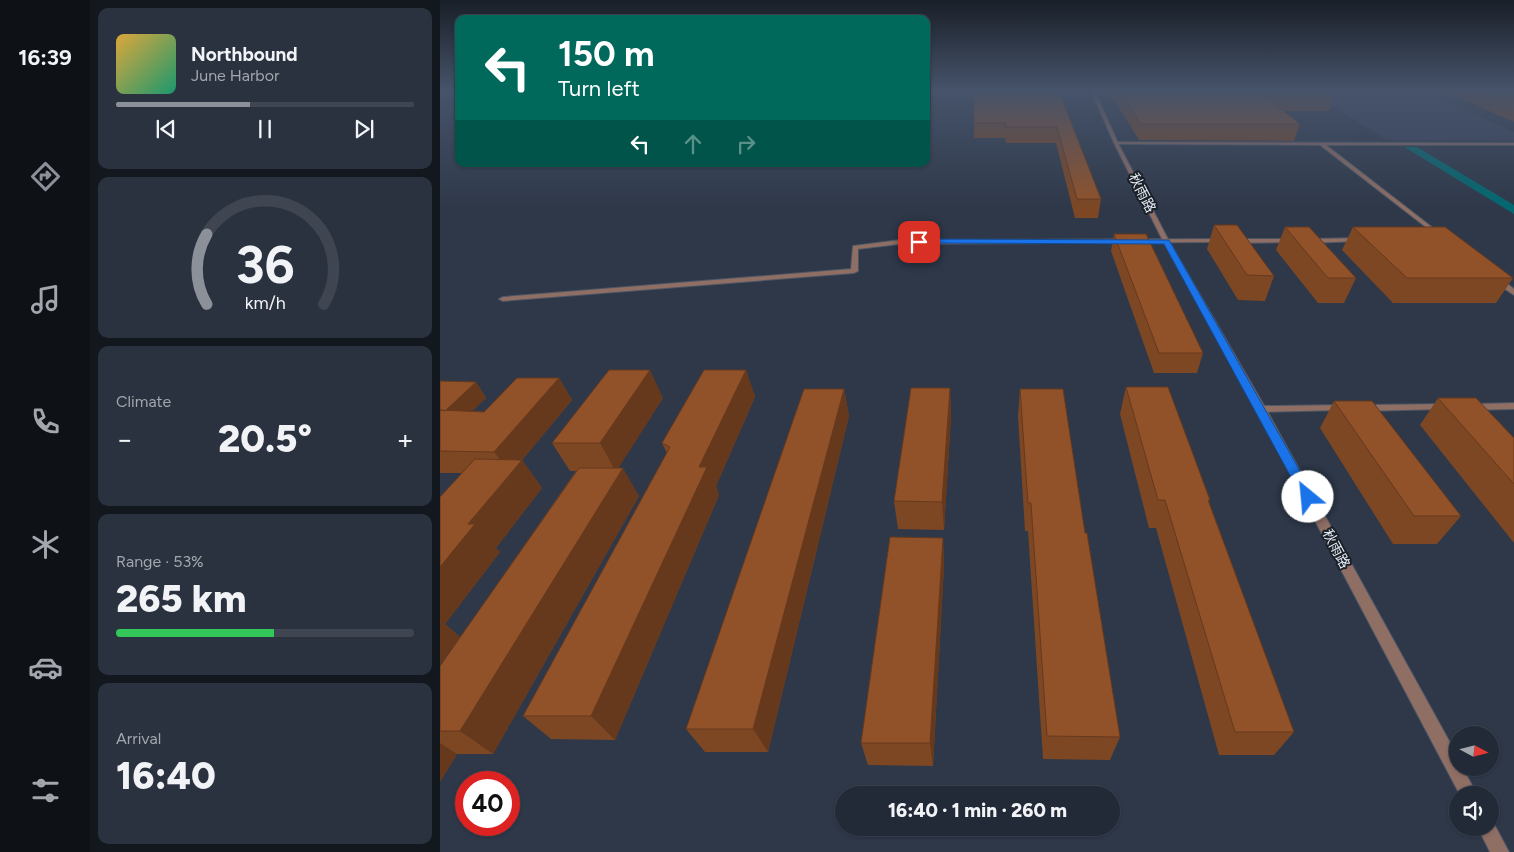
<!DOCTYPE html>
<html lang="en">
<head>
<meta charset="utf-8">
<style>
  :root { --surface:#222a37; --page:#2a323f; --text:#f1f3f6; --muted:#a2a7ad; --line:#3f4652; --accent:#8c9099 }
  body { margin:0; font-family:Figtree,"Noto Sans SC",sans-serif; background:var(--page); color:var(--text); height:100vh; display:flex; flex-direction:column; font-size:19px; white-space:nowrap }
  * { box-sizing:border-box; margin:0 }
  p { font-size:16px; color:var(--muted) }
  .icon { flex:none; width:28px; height:28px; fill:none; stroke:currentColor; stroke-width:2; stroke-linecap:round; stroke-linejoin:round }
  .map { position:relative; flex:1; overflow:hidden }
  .side { display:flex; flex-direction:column; gap:8px; padding:8px; background:#13171e; width:350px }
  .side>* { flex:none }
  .hud { position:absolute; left:15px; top:15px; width:475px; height:152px; border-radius:10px; box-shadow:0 1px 4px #0004,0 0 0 1px var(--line); background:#00695c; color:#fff; overflow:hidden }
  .needle { width:32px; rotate:97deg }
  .controls { position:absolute; left:1009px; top:726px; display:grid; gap:10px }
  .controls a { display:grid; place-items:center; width:50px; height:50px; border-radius:50%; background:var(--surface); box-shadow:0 1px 4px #0004,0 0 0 1px var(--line); font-size:25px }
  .speed { position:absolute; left:15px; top:771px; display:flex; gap:10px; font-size:25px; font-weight:700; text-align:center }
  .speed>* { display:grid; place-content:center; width:65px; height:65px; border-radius:50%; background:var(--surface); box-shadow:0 1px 4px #0004,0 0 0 1px var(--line); line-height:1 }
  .speed .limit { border:8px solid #d22; background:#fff; color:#111 }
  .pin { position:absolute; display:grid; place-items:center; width:42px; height:42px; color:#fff; margin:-21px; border-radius:10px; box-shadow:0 2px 8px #0006 }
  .me { position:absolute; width:55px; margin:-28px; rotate:332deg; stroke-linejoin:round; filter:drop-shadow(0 0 4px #0008) }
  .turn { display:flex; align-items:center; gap:18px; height:105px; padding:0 20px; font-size:22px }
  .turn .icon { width:65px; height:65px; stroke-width:2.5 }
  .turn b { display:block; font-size:35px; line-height:42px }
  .lanes { display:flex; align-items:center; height:48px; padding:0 20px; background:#0003; justify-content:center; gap:25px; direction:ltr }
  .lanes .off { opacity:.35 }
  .big { font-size:38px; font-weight:800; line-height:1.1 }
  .side .tile { flex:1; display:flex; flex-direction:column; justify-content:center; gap:8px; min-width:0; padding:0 18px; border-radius:10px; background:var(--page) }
  .side .dial { align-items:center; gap:0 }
  .dial svg { height:130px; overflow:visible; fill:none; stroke:var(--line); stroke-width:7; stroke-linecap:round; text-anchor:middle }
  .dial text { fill:var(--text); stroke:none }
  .song { display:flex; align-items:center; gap:15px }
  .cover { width:60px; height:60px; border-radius:8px; background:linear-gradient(135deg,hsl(40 70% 55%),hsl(160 70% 35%)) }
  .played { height:5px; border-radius:2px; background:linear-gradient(90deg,var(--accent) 45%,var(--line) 45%) }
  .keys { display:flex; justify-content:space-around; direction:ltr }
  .heat { display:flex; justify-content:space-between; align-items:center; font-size:28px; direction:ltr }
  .charge { height:8px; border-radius:4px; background:linear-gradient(90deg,#34c759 53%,var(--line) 0) }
  .trip { position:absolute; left:395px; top:786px; width:285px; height:50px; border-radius:25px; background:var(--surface); box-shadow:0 1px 4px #0004,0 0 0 1px var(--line); font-weight:800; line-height:50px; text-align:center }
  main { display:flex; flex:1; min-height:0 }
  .tabs { display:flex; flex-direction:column; width:90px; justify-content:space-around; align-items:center; background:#0e1116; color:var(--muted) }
  .tabs .icon { width:35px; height:35px }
  .tabs .active { color:var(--accent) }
  .tabs b { font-size:22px; color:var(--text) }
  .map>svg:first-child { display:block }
</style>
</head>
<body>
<main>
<nav class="tabs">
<b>16:39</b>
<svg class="icon active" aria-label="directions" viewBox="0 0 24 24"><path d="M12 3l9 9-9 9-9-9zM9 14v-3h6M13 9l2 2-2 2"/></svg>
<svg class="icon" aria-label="music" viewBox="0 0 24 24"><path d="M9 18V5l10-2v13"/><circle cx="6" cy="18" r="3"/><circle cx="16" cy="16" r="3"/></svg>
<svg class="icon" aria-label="phone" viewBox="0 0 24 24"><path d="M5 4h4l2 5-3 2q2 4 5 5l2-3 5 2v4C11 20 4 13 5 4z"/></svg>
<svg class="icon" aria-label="climate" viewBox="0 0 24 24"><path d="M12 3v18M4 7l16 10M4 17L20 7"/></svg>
<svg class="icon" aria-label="car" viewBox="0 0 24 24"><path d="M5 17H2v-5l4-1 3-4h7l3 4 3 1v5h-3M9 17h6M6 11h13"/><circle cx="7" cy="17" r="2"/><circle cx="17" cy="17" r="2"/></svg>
<svg class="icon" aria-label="filters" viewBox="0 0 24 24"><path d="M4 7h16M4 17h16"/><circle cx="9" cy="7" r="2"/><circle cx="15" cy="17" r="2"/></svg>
</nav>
<section class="side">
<div class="tile">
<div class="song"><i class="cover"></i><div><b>Northbound</b><p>June Harbor</p></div></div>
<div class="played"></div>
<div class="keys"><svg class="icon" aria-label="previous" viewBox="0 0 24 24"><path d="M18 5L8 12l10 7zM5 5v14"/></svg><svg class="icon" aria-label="pause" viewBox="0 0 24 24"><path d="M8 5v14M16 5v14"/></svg><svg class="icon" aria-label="next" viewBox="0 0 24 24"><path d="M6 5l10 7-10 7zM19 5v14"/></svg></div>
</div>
<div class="tile dial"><svg viewBox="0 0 100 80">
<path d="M14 69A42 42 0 1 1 86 69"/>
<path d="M14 69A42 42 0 0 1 14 26" stroke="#8c9099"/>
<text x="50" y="56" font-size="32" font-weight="700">36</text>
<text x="50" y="72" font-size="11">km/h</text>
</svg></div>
<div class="tile"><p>Climate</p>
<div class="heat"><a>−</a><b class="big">20.5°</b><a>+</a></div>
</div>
<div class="tile"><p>Range · 53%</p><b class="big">265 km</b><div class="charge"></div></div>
<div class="tile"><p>Arrival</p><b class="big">16:40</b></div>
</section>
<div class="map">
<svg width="1074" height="852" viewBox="0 0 1074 852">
  <rect width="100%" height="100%" fill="#2e3849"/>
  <path fill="#364359" d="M 869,91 L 984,91 L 1074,132 L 1074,141 L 947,140 Z"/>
  <path fill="#026870" d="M 486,89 L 989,89 L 547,94 L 486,93 Z
    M 964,147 L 977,147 L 1074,205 L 1074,214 Z"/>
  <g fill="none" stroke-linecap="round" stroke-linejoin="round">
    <g stroke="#4b5565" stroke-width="2">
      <path id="minor" d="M 674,142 L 1074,143 L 1074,145 L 886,145 L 1002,235 L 1002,237 L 1000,238 L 880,145 L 676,144 Z
        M 919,238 L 922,240 L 921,241 L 869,243 L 866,241 L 869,239 Z
        M 782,239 L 784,240 L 784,242 L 460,244 L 418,249 L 418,271 L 414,273 L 63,301 L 59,299 L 63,297 L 411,269 L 413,246 L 460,240 Z
        M 852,239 L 854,240 L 854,242 L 796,243 L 793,241 L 796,239 Z
        M 1054,278 L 1060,278 L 1074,289 L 1074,295 L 1054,282 Z
        M 1074,403 L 1074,409 L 1033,410 L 1028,407 L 1033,404 Z
        M 1003,404 L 1008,407 L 1006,409 L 925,411 L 920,408 L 925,405 Z
        M 903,405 L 908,408 L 906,410 L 821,412 L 816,409 L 821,406 Z"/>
    </g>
    <g stroke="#4b5565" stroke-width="2">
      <path id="tertiary" d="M 650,89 L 654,89 L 678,143 L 729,241 L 826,409 L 1018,757 L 1018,768 L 1023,768 L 1037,795 L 1020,795 L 816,409 L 723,241 L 674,143 Z
        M 1050,821 L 1053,822 L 1069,852 L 1050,852 L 1038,828 L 1050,828 Z"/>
    </g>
    <use href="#minor" fill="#8f6e64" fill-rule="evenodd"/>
    <use href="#tertiary" fill="#8f6e64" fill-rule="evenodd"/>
  </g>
  <path fill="#7d4724" d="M 566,89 L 618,89 L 661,199 L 658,218 L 635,218 L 616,143 L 566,143 L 565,138 L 534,138 L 534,93 L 566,93 Z
    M 667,89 L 882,89 L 894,96 L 889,111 L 843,111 L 860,124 L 854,141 L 699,140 Z
    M 1000,89 L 1074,89 L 1074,122 Z
    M 774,225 L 834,276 L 825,301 L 798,300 L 767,249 Z
    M 845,227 L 916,278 L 904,303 L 878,303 L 836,250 Z
    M 913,227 L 1073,278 L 1056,303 L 953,303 L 902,250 Z
    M 674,234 L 763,353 L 757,373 L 714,373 L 671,251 Z
    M 306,370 L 315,397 L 276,486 L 279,495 L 175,740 L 111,739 L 83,716 L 227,453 L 222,443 Z
    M 119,378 L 132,400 L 82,460 L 102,488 L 56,548 L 60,552 L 5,624 L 20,637 L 0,664 L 22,473 L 0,473 L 0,381 L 36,382 L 46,398 L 32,411 L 44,412 Z
    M 686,387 L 770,500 L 769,503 L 854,732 L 834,755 L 779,755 L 716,528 L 709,528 L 680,414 Z
    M 510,388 L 511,416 L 504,530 L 458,529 L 454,501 Z
    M 404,389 L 409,416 L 328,752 L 265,752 L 246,729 Z
    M 580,389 L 645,533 L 680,737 L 670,760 L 603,759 L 588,531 L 585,531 L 578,416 Z
    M 223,398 L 178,468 L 199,496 L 53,754 L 17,754 L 0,782 L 0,666 L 136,471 L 130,471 L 112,443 Z
    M 998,398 L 1074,438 L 1074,543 L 980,425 Z
    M 894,401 L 1021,516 L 997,544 L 953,544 L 880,428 Z
    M 503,538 L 504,566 L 493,766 L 428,765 L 421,743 Z"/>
  <path fill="#66391d" d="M 210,370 L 223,398 L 176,472 L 160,443 Z
    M 306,370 L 315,397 L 276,486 L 279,495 L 175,740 L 151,716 L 259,467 Z
    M 119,378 L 132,400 L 82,460 L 102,488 L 56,548 L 60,552 L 5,624 L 20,637 L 0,664 L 0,567 L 28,524 L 71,474 L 54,452 Z
    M 36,382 L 46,398 L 11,432 L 0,415 Z
    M 510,388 L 511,416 L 504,530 L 502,502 Z
    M 404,389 L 409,416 L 328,752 L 313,729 Z
    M 183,468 L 199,496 L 53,754 L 20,731 Z
    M 503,538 L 504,566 L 493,766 L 490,743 Z
    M 0,743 L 17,754 L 0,782 Z"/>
  <path fill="#91522a" stroke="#66391d" d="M 567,89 L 618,89 L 661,199 L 637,199 L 617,127 L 566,127 L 566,123 L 534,123 L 534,93 L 567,93 Z
    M 678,89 L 882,89 L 894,96 L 824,96 L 860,124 L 701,124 Z
    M 1045,89 L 1074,89 L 1074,101 Z
    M 774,225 L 797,225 L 834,276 L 807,275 Z
    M 845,227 L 869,227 L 916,278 L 888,278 Z
    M 913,227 L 1005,227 L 1073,278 L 967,278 Z
    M 674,234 L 706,234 L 763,353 L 719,353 Z
    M 169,370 L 210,370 L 160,443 L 112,443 Z
    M 264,370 L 306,370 L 259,467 L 267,467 L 151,716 L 83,716 L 230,447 L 222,443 Z
    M 77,378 L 119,378 L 54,452 L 0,451 L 0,410 L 44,412 Z
    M 0,381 L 36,382 L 5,411 L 0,410 Z
    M 686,387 L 728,387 L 770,500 L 768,500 L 854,732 L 795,732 L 725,500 L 718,500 Z
    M 471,388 L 510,388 L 502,502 L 454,501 Z
    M 364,389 L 404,389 L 313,729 L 246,729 Z
    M 580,389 L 623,389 L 645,533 L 647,533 L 680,737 L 607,736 L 591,503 L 588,503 Z
    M 998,398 L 1036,398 L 1074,438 L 1074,484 Z
    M 894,401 L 932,401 L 1021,516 L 974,516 Z
    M 35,459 L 82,460 L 28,524 L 35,524 L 0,567 L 0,497 Z
    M 139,468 L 183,468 L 20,731 L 0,731 L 0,666 Z
    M 450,537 L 503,538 L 490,743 L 421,743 Z"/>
  <linearGradient id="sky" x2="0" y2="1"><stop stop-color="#191f28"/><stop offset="0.43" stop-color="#46536a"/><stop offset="1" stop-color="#46536a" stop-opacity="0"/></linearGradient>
  <rect width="1074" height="209" fill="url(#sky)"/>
  <path fill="#1a73e8" stroke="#114b97" d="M 479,239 L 729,240 L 873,494 L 875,497 L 873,501 L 864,501 L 724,244 L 476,243 L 475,242 Z"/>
  <g text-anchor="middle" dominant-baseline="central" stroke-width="4" stroke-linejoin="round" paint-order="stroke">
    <g font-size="14" fill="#e6edf8" stroke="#1b2027">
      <text transform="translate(702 193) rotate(63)">秋雨路</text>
      <text transform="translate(896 549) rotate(62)">秋雨路</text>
    </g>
  </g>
</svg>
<div class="controls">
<a><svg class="needle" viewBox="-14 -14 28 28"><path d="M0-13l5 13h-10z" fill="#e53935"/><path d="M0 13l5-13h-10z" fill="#a2a7ad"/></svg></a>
<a><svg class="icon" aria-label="sound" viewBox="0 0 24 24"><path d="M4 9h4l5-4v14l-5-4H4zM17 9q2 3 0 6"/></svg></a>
</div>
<div class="speed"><div class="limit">40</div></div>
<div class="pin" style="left:479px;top:242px;background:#d93025"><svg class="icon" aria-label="arrive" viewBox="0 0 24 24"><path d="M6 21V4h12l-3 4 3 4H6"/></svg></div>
<svg class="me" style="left:868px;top:497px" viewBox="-20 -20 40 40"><circle r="19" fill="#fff"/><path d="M0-13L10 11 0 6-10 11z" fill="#1a73e8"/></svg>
<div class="trip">16:40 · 1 min · 260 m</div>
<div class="hud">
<div class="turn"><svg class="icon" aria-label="left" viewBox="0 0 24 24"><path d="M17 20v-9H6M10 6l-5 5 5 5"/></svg><div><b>150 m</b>Turn left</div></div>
<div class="lanes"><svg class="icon" aria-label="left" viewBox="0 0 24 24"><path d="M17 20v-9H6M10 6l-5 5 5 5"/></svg><svg class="icon off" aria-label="ahead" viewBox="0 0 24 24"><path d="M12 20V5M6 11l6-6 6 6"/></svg><svg class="icon off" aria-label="right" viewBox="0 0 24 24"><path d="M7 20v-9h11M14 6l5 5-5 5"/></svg></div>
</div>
</div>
</main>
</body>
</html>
